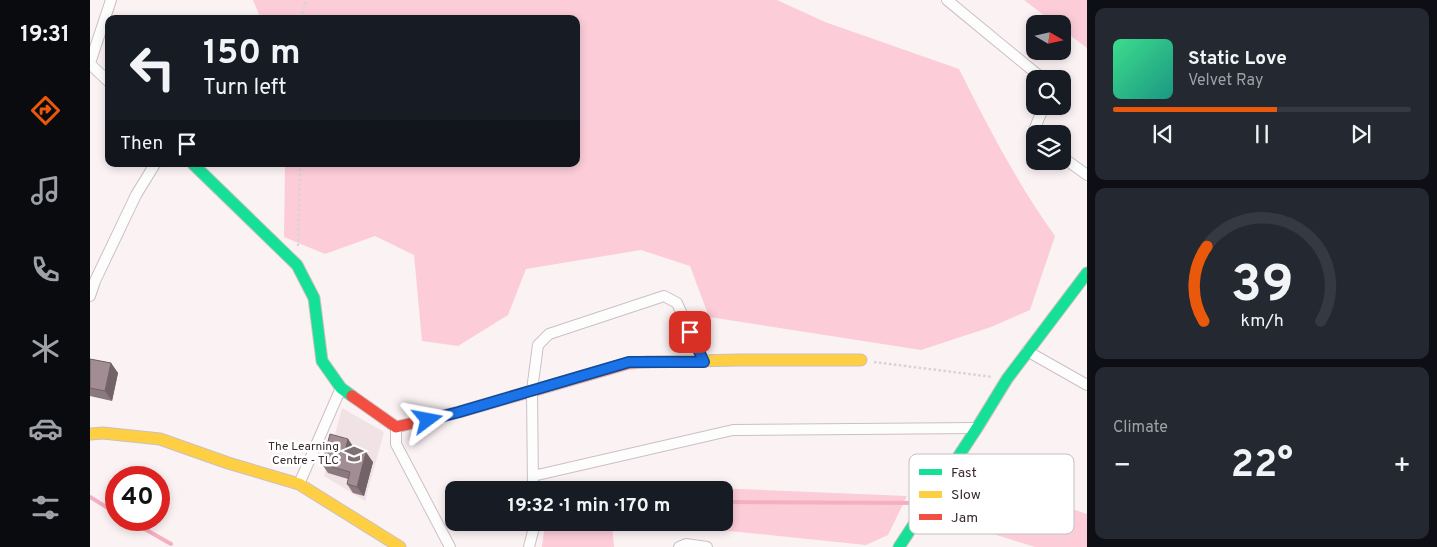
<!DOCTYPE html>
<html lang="en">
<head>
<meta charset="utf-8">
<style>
  :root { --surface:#171b24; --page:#242831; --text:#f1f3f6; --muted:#9ea1a6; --line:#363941; --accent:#ea580c }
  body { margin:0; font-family:Overpass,sans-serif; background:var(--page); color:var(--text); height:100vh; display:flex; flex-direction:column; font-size:19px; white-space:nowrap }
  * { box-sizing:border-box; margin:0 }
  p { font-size:16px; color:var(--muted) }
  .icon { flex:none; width:28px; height:28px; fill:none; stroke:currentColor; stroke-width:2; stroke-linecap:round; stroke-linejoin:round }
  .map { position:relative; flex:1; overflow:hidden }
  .drawer { display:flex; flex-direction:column; gap:8px; padding:8px; background:#0d0f14; width:350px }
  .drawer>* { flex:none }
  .guide { position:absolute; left:15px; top:15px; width:475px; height:152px; border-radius:10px; box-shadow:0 2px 8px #0003; background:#171b24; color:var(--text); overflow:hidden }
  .needle { width:32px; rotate:99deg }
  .buttons { position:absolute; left:936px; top:15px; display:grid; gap:10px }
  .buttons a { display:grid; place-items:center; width:45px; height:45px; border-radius:10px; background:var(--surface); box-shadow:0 2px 8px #0003; font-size:25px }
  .speed { position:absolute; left:15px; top:466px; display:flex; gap:10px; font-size:25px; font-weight:700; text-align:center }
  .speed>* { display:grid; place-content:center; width:65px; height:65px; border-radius:50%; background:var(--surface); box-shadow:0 2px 8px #0003; line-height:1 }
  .speed .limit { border:8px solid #d22; background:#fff; color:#111 }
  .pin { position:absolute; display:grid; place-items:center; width:42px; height:42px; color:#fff; margin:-21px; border-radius:10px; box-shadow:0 2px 8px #0006 }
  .me { position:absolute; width:55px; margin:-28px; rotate:77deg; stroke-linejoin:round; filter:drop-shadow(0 0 4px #0008) }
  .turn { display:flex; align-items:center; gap:18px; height:105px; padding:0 15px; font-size:22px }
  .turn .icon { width:65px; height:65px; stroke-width:2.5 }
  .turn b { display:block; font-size:35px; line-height:42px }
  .then { display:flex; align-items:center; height:48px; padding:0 15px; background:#0003; gap:10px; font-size:19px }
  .big { font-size:38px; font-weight:700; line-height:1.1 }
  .drawer .tile { flex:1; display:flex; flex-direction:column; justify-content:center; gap:8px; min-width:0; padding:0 18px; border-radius:10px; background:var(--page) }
  .drawer .dial { align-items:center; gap:0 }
  .dial svg { height:130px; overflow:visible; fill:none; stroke:var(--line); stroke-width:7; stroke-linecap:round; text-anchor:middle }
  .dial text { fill:var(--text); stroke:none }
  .song { display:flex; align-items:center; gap:15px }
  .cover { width:60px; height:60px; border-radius:8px; background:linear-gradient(135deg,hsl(150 70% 55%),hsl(170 70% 35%)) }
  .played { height:5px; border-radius:2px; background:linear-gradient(90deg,var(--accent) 55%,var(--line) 55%) }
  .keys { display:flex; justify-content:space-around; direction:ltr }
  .heat { display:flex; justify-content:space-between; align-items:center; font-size:28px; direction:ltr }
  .trip { position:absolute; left:355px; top:481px; width:288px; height:50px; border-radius:10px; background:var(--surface); box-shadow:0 2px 8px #0003; font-weight:700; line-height:50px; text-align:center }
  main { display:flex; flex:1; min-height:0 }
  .tabs { display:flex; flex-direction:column; width:90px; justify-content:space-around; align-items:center; background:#090b0e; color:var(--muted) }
  .tabs .icon { width:35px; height:35px }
  .tabs .selected { color:var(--accent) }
  .tabs b { font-size:22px; color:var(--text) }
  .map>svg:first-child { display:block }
</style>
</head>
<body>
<main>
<nav class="tabs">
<b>19:31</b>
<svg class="icon selected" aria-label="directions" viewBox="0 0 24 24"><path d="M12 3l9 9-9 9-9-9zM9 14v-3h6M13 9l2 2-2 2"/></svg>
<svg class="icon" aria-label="music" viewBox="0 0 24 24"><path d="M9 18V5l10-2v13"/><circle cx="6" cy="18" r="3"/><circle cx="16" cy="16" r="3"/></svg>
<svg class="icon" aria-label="phone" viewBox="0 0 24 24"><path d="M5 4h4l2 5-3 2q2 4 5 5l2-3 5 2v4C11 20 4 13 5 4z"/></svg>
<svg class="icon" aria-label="climate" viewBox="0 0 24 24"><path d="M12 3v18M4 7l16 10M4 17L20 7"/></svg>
<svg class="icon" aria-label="car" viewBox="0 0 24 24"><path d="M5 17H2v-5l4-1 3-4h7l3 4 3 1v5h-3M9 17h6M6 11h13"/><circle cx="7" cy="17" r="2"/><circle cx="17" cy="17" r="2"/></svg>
<svg class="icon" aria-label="filters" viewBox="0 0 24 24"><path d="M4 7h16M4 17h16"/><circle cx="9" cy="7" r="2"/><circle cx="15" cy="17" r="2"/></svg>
</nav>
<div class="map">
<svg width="997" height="547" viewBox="0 0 997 547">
  <rect width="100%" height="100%" fill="#fbf2f4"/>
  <path fill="#f1e2e5" d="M 252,408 L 294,432 L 275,501 L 234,476 Z"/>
  <path fill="#fccdd8" d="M 163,0 L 687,0 L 735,22 L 869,69 C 898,127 927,183 965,236 L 940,310 L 901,327 L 831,350 L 619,317 L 600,266 L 551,250 L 436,269 L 418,315 L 368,346 L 332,341 L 324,255 L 285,236 L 235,254 L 194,237 L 195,164 L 486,164 L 486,19 L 171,19 Z
    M 934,0 L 997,0 L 997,48 L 973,30 L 972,24 L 965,24 Z
    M 878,474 L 997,514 L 997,547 L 945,547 L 846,516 Z
    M 518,481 L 519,490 L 460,490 Z
    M 599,487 L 817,496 L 798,535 L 776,545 L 600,527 L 600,523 L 634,522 L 634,490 L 599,490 Z
    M 455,523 L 522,523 L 524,547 L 452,547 Z"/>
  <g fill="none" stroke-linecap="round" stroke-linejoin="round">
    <path stroke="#f4afc1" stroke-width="4" d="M 0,497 L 26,513
      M 634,502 L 834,503
      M 843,504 L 858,505 L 883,465
      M 39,520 L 81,544"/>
    <g stroke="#cbc0c2" stroke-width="12">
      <path id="street" d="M 857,0 L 953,79
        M 0,63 L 21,0
        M 0,64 L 19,82
        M 945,137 L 942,135 L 954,106
        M 972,157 L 997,175
        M 0,296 L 5,281 L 46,195 L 65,164
        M 937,351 L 997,385
        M 306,427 L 306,444 L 360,547
        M 443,476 L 643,430 L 887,428
        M 209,484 L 251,388
        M 443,490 L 442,390 L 448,345 L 459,334 L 574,296 L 587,303 L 614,362
        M 439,547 L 443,531 L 443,522
        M 589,547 L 596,544 L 617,547"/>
    </g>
    <g stroke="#cbc0c2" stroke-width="13">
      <path id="fast" d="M 103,164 L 207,265 L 224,298 L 232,361 L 251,388 L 262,396
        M 809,547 L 887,428 L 917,379 L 997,273"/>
    </g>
    <g stroke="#cbc0c2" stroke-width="13">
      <path id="slow" d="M 558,362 L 650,360 L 771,360
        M 0,434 L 13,433 L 70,439 L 138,463 L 209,484 L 310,547"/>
    </g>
    <g stroke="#cbc0c2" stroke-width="13">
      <path id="jam" d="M 262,396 L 306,427 L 369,412 L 539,363 L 558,362"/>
    </g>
    <path stroke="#d9d3d4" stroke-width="2.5" stroke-dasharray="2.5 2.5" stroke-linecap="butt" d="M 213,19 L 213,10 L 217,0
      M 208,246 L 210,164
      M 784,362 L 903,377"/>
    <use href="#street" stroke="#fefdfd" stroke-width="10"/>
    <use href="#fast" stroke="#16e098" stroke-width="11"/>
    <use href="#slow" stroke="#ffcf43" stroke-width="11"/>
    <use href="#jam" stroke="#f24e42" stroke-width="11"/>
  </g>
  <path fill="#8a797e" d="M 0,359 L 21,363 L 28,373 L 22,401 L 0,396 Z
    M 258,439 L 264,448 L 264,449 L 283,462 L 274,496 L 263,493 L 257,484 L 258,479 L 238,473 L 232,464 Z"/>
  <path fill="#716367" d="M 21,363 L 28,373 L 22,401 L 15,391 Z
    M 258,439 L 264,448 L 262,456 L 256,447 Z
    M 276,452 L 283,462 L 274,496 L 267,487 Z"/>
  <path fill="#a18d93" stroke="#716367" d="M 0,359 L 21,363 L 15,391 L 0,388 Z
    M 240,434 L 258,439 L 256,447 L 276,452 L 267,487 L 257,484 L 260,472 L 232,464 Z"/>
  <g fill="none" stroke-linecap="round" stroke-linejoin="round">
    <g stroke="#114b97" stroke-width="12">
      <path id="route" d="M 338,420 L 369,412 L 539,362 L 614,362 L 600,332"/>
    </g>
    <use href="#route" stroke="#1a73e8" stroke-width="9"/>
  </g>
  <defs>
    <g id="school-bare" transform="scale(1.5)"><path d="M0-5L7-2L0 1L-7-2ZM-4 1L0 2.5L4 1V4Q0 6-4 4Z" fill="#7e7173" stroke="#fff" stroke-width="2.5" paint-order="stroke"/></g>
  </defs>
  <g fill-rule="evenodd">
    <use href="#school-bare" x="264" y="454"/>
  </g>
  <g text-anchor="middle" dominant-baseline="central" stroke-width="5" stroke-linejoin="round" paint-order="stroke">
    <g font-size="12" fill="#3a2b2e" stroke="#fff" text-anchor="end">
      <text x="249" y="447">The Learning<tspan x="249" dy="14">Centre - TLC</tspan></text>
    </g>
  </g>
  <rect x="819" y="454" width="165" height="80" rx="8" fill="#fff" stroke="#c4bfc0" stroke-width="1"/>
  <rect x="829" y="469" width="23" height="6" fill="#16e098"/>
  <rect x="829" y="491" width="23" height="7" fill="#ffcf43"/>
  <rect x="829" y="514" width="23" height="6" fill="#f24e42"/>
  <g font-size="14" fill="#3a2b2e">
    <text x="861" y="477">Fast</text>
    <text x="861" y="499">Slow</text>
    <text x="861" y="522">Jam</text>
  </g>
</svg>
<div class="buttons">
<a><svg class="needle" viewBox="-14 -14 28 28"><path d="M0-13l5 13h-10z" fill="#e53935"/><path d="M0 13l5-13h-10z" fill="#9ea1a6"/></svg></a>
<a><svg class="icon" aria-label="search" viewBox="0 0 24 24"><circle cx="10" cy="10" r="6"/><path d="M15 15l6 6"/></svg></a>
<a><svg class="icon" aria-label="layers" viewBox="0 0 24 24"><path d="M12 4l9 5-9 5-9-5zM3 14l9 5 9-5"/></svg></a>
</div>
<div class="speed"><div class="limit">40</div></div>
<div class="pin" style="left:600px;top:332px;background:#d93025"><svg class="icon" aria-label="arrive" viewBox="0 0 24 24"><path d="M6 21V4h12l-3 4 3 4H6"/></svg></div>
<svg class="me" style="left:338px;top:420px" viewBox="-20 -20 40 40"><path d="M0-17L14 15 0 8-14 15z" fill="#1a73e8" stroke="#fff" stroke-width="4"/></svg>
<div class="trip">19:32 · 1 min · 170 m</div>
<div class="guide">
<div class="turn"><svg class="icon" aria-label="left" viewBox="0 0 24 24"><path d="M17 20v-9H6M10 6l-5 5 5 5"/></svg><div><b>150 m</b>Turn left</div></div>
<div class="then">Then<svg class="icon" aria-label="arrive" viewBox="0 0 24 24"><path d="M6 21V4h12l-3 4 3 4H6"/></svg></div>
</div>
</div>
<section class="drawer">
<div class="tile">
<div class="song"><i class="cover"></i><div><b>Static Love</b><p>Velvet Ray</p></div></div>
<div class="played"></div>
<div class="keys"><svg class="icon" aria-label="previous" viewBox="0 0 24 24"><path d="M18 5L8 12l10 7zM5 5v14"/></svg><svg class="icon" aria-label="pause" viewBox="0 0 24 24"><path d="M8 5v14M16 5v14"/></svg><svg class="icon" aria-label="next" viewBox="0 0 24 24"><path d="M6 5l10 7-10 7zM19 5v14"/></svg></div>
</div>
<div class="tile dial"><svg viewBox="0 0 100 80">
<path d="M14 69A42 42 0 1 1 86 69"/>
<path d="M14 69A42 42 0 0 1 16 23" stroke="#ea580c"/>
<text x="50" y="56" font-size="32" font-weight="700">39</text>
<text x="50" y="72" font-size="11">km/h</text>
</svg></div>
<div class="tile"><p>Climate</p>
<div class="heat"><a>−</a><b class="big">22°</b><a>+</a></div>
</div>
</section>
</main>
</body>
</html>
